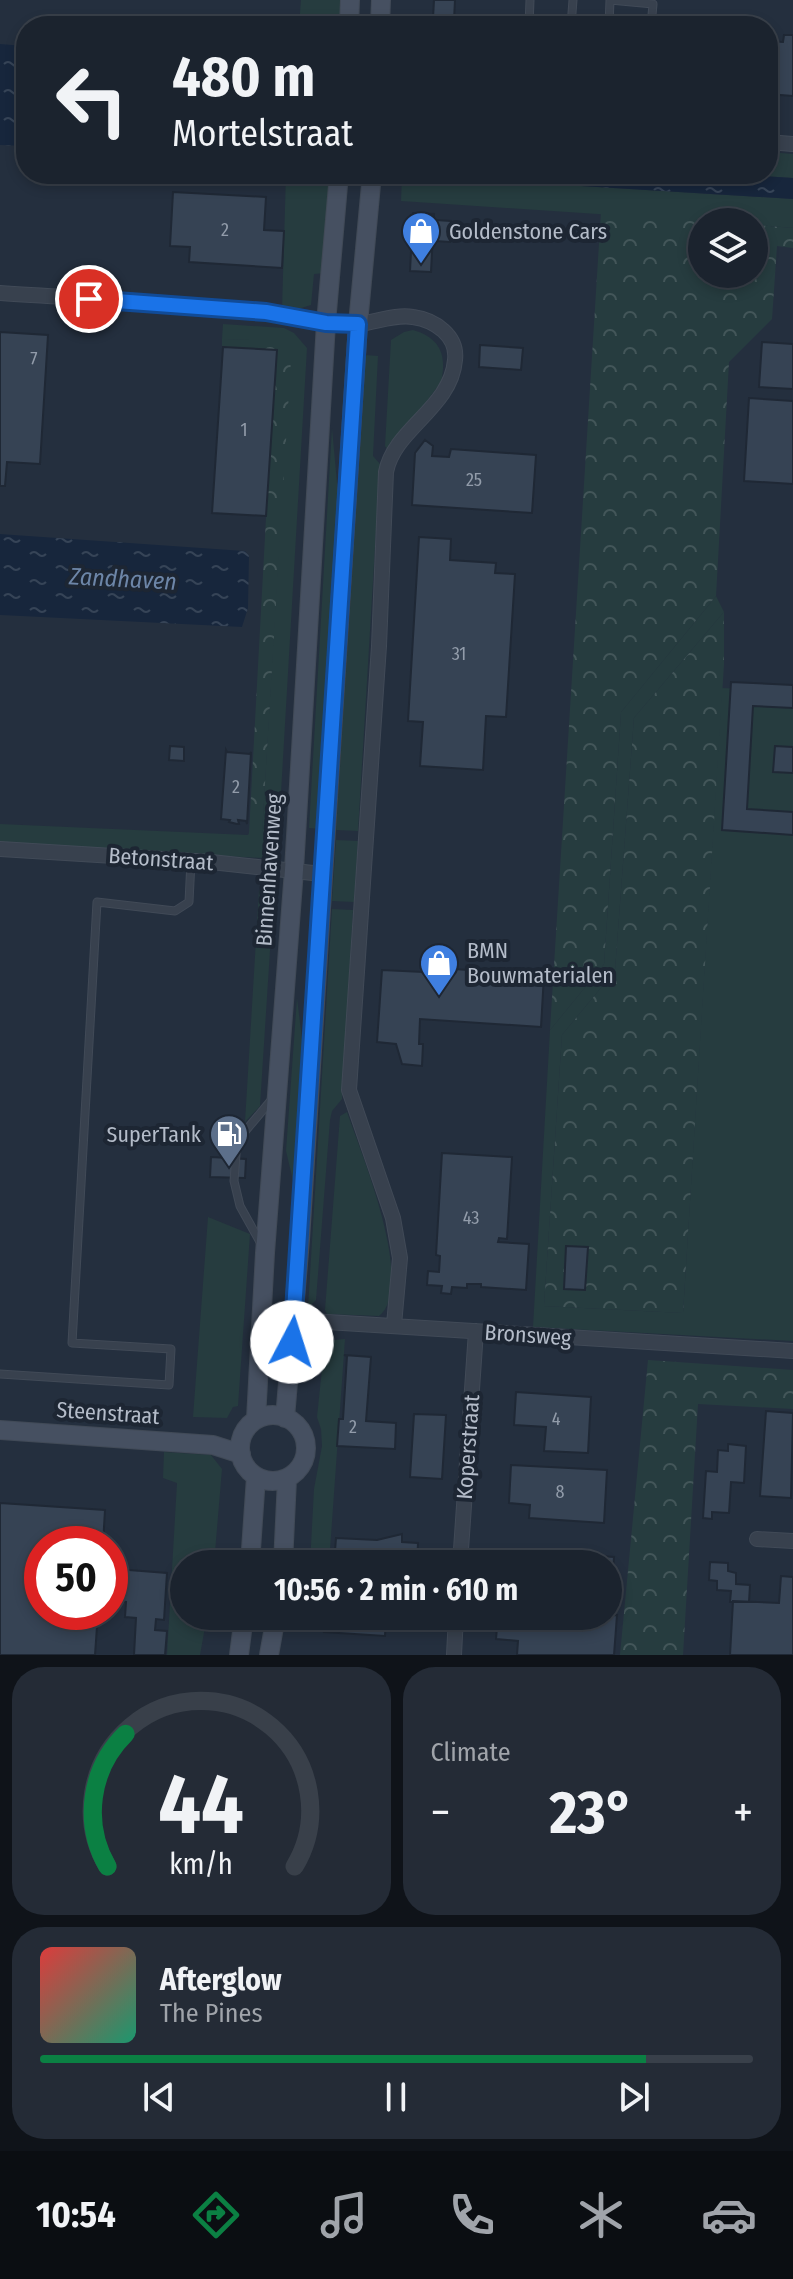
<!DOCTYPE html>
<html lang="en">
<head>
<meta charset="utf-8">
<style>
  :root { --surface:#1b232e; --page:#242b36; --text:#f1f3f6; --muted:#a0a4aa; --line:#39404a; --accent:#0b8043 }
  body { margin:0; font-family:"Fira Sans Condensed",sans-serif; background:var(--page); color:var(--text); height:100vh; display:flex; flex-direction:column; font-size:30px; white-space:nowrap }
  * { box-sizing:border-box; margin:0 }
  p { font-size:26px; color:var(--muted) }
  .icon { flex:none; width:44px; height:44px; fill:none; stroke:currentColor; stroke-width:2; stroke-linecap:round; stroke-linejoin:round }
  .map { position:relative; height:1655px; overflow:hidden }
  .sheet { display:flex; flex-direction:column; gap:12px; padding:12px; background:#0f1319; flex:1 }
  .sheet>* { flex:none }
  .hud { position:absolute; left:16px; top:16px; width:762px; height:168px; border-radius:32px; box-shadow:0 4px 12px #0003,0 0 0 2px var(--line); background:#1b232e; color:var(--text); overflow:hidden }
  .tools { position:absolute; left:688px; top:208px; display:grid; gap:16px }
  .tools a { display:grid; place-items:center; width:80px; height:80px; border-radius:50%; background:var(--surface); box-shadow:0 4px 12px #0003,0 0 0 2px var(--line); font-size:40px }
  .speed { position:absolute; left:24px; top:1526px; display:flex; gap:16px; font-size:40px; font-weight:700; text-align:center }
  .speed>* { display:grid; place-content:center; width:104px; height:104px; border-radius:50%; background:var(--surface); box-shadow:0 4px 12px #0003,0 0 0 2px var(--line); line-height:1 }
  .speed .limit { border:12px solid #d22; background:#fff; color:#111 }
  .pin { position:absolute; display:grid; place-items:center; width:68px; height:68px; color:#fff; margin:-34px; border:4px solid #fff; border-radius:50%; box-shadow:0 2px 8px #0007 }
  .me { position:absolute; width:88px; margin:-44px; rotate:5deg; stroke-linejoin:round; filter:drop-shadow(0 0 6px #0008) }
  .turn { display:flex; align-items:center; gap:28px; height:168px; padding:0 24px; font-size:36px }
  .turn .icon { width:104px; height:104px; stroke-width:2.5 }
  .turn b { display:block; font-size:56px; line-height:68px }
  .big { font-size:60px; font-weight:700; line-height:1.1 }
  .sheet .widget { flex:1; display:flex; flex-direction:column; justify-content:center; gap:12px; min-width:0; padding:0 28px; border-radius:32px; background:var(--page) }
  .sheet .dial { align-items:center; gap:0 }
  .dial svg { height:208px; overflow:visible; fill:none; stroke:var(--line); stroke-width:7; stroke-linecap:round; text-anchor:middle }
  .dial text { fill:var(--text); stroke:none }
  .song { display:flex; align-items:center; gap:24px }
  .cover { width:96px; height:96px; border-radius:12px; background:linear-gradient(135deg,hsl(0 70% 55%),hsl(160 70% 35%)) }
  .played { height:8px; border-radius:4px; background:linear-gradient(90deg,var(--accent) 85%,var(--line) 85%) }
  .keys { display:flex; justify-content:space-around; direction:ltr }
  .heat { display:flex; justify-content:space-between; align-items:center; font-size:44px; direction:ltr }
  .sheet .tiles { flex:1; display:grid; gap:12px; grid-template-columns:1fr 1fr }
  .widget:last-child { grid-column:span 2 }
  .trip { position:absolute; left:170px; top:1550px; width:452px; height:80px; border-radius:40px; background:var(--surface); box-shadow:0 4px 12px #0003,0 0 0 2px var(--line); font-weight:700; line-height:80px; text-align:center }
  .dock { display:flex; height:128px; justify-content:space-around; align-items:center; background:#0b0e12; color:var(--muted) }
  .dock .icon { width:56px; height:56px }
  .dock .on { color:var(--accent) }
  .dock b { font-size:36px; color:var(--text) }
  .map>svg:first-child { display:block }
</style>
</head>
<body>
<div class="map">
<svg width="793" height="1655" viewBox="0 0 793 1655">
  <defs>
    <pattern id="forest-crowns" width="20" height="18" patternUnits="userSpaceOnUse" patternTransform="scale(2)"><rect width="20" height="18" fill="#263c3f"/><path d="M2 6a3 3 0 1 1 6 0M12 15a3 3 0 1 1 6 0" fill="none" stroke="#435659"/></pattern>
    <pattern id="water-ripples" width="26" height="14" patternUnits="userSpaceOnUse" patternTransform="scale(2)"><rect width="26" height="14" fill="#17263c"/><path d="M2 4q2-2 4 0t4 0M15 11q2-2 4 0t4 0" fill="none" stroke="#364457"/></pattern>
  </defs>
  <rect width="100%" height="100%" fill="#242f3e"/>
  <path fill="#263c3f" d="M 301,0 L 342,0 L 341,26 L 299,26 Z
    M 768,152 L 793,154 L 793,178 L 729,174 L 768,174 Z
    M 286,174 L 331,174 L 325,273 L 314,274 L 311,305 L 295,310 L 282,309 Z
    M 402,175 L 793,199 L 793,228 L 754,225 L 754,222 L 718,222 L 401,201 Z
    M 223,324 L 284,328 L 294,333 L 307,348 L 279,827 L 273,830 L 262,858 L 0,843 L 0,824 L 248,835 L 249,833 L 262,833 L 282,493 L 276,341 L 222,339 Z
    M 413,330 C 441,338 447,356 441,382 L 389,452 L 385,446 L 391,340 L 404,332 Z
    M 366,355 L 378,356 L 373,456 L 380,464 L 358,831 L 336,830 Z
    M 332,428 L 340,515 L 321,829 L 309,828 Z
    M 716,596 L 724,612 L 634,718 L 615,971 L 562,1035 L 544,1306 L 683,1313 L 722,688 L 793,691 L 793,1341 L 533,1327 L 550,1030 L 604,964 L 621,712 Z
    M 336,840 L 358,841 L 354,902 L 332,901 Z
    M 259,890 L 273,904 L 260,1106 L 245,1122 Z
    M 332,909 L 353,910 L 342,1099 L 332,1111 L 330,1120 L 316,1300 L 308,1308 Z
    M 297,998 L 305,1063 L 294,1185 L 286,1151 Z
    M 347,1112 C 360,1150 417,1286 379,1316 L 327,1314 L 325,1310 L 340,1116 Z
    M 208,1217 L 250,1234 L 238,1406 L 233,1407 L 227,1418 L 193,1417 Z
    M 345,1339 L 329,1564 L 310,1564 L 314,1489 L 322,1446 L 321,1429 L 317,1417 L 323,1359 L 327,1348 L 334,1340 Z
    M 164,1452 L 211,1455 L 222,1469 L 214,1564 L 184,1564 L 184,1616 L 207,1616 L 200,1655 L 167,1655 L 177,1483 L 163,1478 Z"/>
  <path fill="url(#forest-crowns)" d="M 601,212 L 718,222 L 702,222 L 702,274 L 754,274 L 754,225 L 793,228 L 793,248 L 777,246 L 772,319 L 729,362 L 716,596 L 621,712 L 604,964 L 550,1030 Z
    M 222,339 L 276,340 L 289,349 L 291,359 L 262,833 L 249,833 L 275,352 L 222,348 Z
    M 724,612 L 724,664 L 683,1313 L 544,1306 L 562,1035 L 615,971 L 634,718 Z
    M 648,1360 L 793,1370 L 793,1409 L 698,1404 L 683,1655 L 620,1655 Z"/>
  <path fill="url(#water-ripples)" d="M 0,44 L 26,46 L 26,146 L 0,145 Z
    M 729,174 L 793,178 L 793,199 L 402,175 Z
    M 0,534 L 245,551 L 249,556 L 248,608 L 242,627 L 0,615 Z"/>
  <path fill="#364354" stroke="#1f2835" stroke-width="2" d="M 434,0 L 455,0 L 454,20 L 433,18 Z
    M 784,35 L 793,35 L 793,96 L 768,94 L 768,41 L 783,42 Z
    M 173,192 L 266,197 L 264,230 L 284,231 L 282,268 L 189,262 L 190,247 L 170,246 Z
    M 413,213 L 434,214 L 431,272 L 410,271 L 412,232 L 408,231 L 410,222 L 413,222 Z
    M 436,220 L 451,221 L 450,242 L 435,241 Z
    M 0,332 L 48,335 L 40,464 L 7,462 L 5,486 L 0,486 Z
    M 762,342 L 793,344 L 793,389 L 759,387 Z
    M 480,345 L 523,348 L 521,370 L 479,367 Z
    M 223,347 L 277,350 L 266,516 L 212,513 Z
    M 749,398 L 793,401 L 793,484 L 744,481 Z
    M 425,440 L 433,446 L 432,456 L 449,457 L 451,449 L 536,455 L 532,513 L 412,505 L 415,453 Z
    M 419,537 L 451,539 L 450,560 L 496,563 L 495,573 L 515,574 L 506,717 L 486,716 L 483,770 L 420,766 L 423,722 L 408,721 Z
    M 731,682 L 793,685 L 793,708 L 753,706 L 747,809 L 793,812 L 793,835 L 722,830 Z
    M 170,746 L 184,747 L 184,761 L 169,760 Z
    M 775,746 L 793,747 L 793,773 L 773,772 Z
    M 226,750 L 227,752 L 250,754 L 251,752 L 247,824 L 246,821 L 238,820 L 239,824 L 237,824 L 229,822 L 230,820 L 221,819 Z
    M 424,967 L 544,975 L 541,1027 L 420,1019 L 419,1044 L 423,1044 L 422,1066 L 402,1064 L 396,1044 L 377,1042 L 382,970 L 423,972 Z
    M 442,1153 L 512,1157 L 507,1239 L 499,1238 L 498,1242 L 529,1244 L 526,1290 L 481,1287 L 481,1284 L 467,1284 L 467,1288 L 452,1287 L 451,1294 L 441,1293 L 442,1286 L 427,1285 L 428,1271 L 439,1272 L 440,1256 L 436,1255 Z
    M 211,1157 L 246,1159 L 245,1178 L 210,1177 Z
    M 566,1246 L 588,1247 L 585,1290 L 564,1289 Z
    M 344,1355 L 371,1357 L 366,1421 L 396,1423 L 395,1449 L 337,1446 L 339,1419 L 343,1419 L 347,1356 Z
    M 516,1392 L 591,1397 L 588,1453 L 544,1451 L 546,1427 L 514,1425 Z
    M 766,1411 L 793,1413 L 791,1498 L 760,1496 Z
    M 414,1414 L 446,1415 L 442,1479 L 410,1477 Z
    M 728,1444 L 746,1446 L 744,1483 L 731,1482 L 729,1513 L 712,1512 L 712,1519 L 703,1518 L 706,1471 L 717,1472 L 718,1450 L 728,1451 Z
    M 511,1465 L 607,1470 L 604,1523 L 529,1518 L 530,1505 L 509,1503 Z
    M 0,1503 L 105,1510 L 103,1544 L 42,1544 L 42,1612 L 98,1612 L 95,1655 L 0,1655 Z
    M 402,1534 L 402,1542 L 418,1543 L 417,1564 L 334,1564 L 336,1538 L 377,1540 Z
    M 498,1549 L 614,1557 L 611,1598 L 608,1598 L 608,1564 L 497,1564 Z
    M 710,1562 L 728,1563 L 728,1571 L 736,1573 L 736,1584 L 750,1585 L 749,1602 L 730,1602 L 731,1591 L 717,1590 L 717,1581 L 709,1580 Z
    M 116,1569 L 167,1573 L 164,1620 L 156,1619 L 155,1630 L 167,1631 L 165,1655 L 134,1655 L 136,1618 L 125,1617 L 126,1602 L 115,1601 Z
    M 781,1576 L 793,1577 L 793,1655 L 730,1655 L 733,1601 L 779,1603 Z
    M 617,1615 L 614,1655 L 517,1655 L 518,1641 L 496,1639 L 498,1616 Z
    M 325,1616 L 386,1616 L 385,1636 L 324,1632 Z"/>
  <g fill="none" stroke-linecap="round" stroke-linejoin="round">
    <g stroke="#414a57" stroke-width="9">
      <path id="lane" d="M 529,26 L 530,0
        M 571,26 L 573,0
        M 609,26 L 610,0 L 653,4 L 651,26
        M 260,1242 L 240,1206 L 234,1181 L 237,1141 L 273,1098
        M 0,1374 L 169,1385 L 171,1349 L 72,1343 L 97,902 L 175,911 L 189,902 L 191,861"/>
    </g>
    <g stroke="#414a57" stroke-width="16">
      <path id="street" d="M 768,142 L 793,144
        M 0,293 C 89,299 180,302 268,313 C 289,315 309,321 328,323 C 338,324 350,325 359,324 C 377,322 395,314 413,317 C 435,320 458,336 455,360 C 451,408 394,429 386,472 L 379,646 L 349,1090 L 393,1218 L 400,1258 L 394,1325
        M 0,849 L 211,862 L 322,874
        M 263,1318 L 793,1351
        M 757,1539 L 793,1541
        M 460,1564 L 476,1331
        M 454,1655 L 456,1616"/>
    </g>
    <g stroke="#414a57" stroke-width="20">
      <path id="secondary" d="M 349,26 L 350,0
        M 380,26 L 381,0
        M240 1448a33 33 0 1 1 66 0a33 33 0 1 1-66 0Z
        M 285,1418 L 300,1240 L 358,324 L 372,174
        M 256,1419 L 265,1253 L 294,870 L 326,323 L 339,174
        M 0,1430 L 213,1445 L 241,1454
        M 250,1564 L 256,1477
        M 283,1564 L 287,1479
        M 239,1655 L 244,1616
        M 269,1655 L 276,1616"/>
    </g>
    <use href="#lane" stroke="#38414e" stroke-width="7"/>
    <use href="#street" stroke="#38414e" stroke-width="14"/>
    <use href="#secondary" stroke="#465061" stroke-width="18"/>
  </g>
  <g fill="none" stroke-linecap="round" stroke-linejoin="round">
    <g stroke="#114b97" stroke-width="20">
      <path id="route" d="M 89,299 L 266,312 L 326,323 L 358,324 L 292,1342"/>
    </g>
    <use href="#route" stroke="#1a73e8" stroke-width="14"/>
  </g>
  <defs>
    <g id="shop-pin" transform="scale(2)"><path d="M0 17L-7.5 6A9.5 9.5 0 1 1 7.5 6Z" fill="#3f7fe0" stroke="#1d2633"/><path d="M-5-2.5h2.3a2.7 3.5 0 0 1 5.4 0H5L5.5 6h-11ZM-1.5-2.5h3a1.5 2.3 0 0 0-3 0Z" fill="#fff"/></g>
    <g id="fuel-pin" transform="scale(2)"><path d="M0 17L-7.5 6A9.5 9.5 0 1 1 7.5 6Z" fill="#5c6f8a" stroke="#1d2633"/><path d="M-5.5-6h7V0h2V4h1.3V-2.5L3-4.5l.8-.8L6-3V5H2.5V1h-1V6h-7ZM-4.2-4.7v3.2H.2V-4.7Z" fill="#fff"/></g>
  </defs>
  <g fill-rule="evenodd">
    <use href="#shop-pin" x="421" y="231"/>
    <use href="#shop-pin" x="439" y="963"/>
    <use href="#fuel-pin" x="229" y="1134"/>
  </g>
  <g text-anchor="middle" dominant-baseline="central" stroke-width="8" stroke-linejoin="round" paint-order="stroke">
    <g font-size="18" fill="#929caa">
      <text x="225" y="230">2</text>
      <text x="34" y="359">7</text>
      <text x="244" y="430">1</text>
      <text x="474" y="480">25</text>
      <text x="459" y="654">31</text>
      <text x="236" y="787">2</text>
      <text x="471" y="1218">43</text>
      <text x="556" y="1419">4</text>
      <text x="353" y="1427">2</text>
      <text x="560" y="1492">8</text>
    </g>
    <g font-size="22" fill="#b4bcc9" stroke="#1d2633" text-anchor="start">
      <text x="449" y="231">Goldenstone Cars</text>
      <text x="467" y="950">BMN<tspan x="467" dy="25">Bouwmaterialen</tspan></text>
      <text x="201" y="1134" text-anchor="end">SuperTank</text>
    </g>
    <g font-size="22" fill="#b4bcc9" stroke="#1d2633">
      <text transform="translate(161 859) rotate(4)">Betonstraat</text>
      <text transform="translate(269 870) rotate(-86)">Binnenhavenweg</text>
      <text transform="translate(528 1335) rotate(4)">Bronsweg</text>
      <text transform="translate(108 1413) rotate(4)">Steenstraat</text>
      <text transform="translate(468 1447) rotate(-86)">Koperstraat</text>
    </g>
    <g font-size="24" font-style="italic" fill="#6d86a8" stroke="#1d2633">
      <text transform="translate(123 579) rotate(3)">Zandhaven</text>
    </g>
  </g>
</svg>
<div class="tools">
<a><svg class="icon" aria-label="layers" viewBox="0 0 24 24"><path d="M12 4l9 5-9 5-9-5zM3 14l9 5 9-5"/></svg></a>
</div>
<div class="speed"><div class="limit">50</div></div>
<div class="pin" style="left:89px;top:299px;background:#d93025"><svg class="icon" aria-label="arrive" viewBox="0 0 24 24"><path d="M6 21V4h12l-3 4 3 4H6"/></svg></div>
<svg class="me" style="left:292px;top:1342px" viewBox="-20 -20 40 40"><circle r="19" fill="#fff"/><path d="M0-13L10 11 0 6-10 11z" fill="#1a73e8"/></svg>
<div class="trip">10:56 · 2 min · 610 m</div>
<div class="hud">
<div class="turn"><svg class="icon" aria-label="left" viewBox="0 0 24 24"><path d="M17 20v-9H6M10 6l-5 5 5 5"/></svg><div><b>480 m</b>Mortelstraat</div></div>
</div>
</div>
<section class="sheet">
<div class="tiles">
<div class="widget dial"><svg viewBox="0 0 100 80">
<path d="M14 69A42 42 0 1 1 86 69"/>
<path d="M14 69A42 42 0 0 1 21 18" stroke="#0b8043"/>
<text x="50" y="56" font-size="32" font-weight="700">44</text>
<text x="50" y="72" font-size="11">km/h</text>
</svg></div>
<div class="widget"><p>Climate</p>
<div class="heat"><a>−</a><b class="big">23°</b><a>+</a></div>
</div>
<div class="widget">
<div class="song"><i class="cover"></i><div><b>Afterglow</b><p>The Pines</p></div></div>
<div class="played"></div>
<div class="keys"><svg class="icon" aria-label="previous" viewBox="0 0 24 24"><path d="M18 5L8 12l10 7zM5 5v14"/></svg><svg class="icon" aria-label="pause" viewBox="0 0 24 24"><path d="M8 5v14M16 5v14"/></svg><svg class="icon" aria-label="next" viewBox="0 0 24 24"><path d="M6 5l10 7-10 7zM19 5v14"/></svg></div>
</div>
</div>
</section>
<nav class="dock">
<b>10:54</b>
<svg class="icon on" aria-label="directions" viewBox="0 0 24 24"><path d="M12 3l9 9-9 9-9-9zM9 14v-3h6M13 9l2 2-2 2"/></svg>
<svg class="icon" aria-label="music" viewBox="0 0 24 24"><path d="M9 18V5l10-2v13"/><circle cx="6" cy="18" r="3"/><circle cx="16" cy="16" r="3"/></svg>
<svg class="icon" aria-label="phone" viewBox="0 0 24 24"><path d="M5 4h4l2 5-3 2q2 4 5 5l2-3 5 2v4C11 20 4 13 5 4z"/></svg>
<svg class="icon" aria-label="climate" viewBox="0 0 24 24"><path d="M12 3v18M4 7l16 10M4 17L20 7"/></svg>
<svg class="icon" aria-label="car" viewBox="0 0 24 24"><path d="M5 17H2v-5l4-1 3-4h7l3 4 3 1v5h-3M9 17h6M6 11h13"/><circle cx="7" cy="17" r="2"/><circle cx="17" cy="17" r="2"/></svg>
</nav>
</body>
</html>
